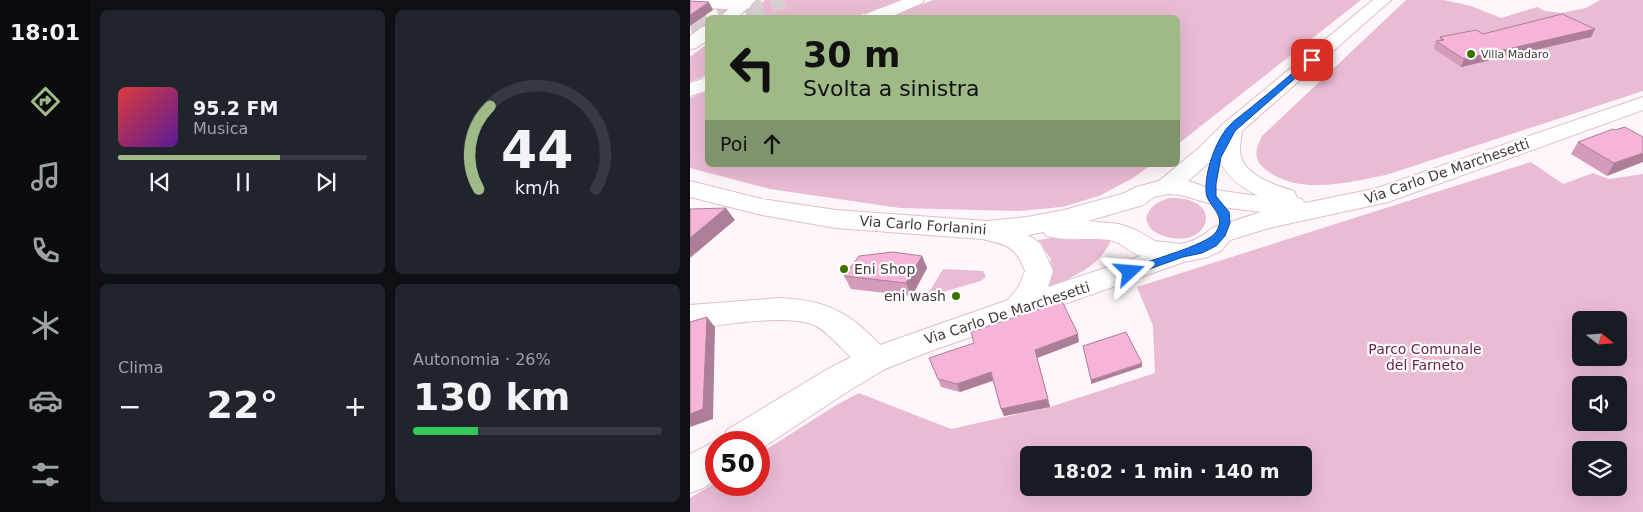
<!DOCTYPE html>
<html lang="it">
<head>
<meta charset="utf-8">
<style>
  :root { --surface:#171b24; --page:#20242c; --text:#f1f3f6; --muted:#9ea1a6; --line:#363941; --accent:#9fb987 }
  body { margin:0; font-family:"DejaVu Sans",sans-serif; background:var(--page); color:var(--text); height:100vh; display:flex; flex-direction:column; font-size:19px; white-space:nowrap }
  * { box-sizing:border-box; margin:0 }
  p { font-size:16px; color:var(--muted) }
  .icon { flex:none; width:28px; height:28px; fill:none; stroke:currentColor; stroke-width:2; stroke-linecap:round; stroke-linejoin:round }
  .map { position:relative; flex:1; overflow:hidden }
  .sheet { display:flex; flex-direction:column; gap:10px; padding:10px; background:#0d0f14; width:600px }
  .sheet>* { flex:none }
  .hud { position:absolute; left:15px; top:15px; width:475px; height:152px; border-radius:8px; box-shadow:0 5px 20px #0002; background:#9fb987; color:#111; overflow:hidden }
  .needle { width:32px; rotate:107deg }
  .controls { position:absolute; left:882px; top:311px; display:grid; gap:10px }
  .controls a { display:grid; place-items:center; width:55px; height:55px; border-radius:8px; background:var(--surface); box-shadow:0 5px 20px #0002; font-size:25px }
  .speed { position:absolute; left:15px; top:431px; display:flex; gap:10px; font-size:25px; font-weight:700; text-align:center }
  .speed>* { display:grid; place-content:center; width:65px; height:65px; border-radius:50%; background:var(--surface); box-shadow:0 5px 20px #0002; line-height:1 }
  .speed .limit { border:8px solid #d22; background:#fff; color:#111 }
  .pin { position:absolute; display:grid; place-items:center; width:42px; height:42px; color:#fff; margin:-21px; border-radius:10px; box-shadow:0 2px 8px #0006 }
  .me { position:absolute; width:55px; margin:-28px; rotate:71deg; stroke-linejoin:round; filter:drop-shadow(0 0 4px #0008) }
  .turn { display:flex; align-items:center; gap:18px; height:105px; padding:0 15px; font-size:22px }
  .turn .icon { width:65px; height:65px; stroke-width:2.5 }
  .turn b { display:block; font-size:35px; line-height:42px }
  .then { display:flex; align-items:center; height:48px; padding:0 15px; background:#0003; gap:10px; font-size:19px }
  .big { font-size:38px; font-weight:700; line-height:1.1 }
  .sheet .card { flex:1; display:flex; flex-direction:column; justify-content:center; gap:8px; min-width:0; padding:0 18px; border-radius:8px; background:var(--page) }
  .sheet .dial { align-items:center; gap:0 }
  .dial svg { height:130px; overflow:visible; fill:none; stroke:var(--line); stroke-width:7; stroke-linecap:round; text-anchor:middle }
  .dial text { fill:var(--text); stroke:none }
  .song { display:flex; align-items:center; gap:15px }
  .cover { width:60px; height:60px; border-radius:8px; background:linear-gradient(135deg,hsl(0 70% 55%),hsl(270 70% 35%)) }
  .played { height:5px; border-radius:2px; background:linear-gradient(90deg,var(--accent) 65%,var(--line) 65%) }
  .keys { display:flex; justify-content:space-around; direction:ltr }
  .heat { display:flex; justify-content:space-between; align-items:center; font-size:28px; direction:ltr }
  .charge { height:8px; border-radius:4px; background:linear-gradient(90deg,#34c759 26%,var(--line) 0) }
  .sheet .tiles { flex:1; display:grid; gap:10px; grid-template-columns:repeat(2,1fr) }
  .trip { position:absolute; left:330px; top:446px; width:292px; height:50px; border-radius:8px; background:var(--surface); box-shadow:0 5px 20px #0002; font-weight:700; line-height:50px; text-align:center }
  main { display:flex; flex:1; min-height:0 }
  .tab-bar { display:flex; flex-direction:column; width:90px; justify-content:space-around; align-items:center; background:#090b0e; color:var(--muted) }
  .tab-bar .icon { width:35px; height:35px }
  .tab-bar .current { color:var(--accent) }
  .tab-bar b { font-size:22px; color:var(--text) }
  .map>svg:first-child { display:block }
</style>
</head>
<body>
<main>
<nav class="tab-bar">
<b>18:01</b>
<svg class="icon current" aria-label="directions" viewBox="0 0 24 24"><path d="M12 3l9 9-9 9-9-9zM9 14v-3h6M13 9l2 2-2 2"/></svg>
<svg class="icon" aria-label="music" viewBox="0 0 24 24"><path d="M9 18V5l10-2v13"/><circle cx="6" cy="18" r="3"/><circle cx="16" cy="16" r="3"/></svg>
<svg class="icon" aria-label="phone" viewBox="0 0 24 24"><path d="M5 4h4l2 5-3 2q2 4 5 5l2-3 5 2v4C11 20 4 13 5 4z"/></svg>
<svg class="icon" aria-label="climate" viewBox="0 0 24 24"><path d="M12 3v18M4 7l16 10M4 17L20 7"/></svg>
<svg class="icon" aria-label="car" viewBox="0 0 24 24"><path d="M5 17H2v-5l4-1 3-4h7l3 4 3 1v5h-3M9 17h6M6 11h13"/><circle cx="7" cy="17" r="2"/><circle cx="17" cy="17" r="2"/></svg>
<svg class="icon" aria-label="filters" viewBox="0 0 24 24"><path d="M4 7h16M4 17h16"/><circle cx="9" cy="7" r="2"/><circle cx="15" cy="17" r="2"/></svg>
</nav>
<section class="sheet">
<div class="tiles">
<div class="card">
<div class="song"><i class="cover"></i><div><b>95.2 FM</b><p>Musica</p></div></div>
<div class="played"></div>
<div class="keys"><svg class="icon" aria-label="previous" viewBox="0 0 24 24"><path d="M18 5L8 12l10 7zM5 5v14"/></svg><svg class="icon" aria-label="pause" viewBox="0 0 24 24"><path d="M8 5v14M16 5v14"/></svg><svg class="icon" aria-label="next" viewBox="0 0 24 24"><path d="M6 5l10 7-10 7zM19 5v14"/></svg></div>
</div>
<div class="card dial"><svg viewBox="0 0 100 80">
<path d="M14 69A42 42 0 1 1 86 69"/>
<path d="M14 69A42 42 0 0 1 21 18" stroke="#9fb987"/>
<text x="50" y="56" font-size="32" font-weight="700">44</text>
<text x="50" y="72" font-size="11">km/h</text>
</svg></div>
<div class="card"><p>Clima</p>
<div class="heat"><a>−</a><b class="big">22°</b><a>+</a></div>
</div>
<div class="card"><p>Autonomia · 26%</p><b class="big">130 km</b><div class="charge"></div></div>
</div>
</section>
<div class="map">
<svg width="953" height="512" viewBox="0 0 953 512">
  <rect width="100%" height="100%" fill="#fef6fa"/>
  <path fill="#eabcd4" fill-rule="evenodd" d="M 75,0 L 210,0 L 165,17 L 54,17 Z
    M 243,0 L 671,0 L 488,144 L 488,18 L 199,17 Z
    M 716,0 L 754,0 L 781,6 L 811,18 L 847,7 L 855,11 L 871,13 L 896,8 L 910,0 L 953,0 L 953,91 L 696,175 C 659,182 613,195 579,172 C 563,161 564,152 572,136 Z
    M 17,44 L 17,75 L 0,82 L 0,57 Z
    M 17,91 L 18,165 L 461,165 L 443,178 L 409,196 L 372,207 L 329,211 L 210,208 L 80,189 L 0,168 L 0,98 Z
    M 841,162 L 873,184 L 903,173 L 919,179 L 953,174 L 953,512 L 0,512 L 0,498 L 26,482 L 26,485 L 69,485 L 69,454 L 148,404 L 169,393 L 261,429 L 360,407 L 465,373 L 463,326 L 447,287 ZM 891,320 L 929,320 L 929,358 L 891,358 ZM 891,385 L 929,385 L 929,422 L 891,422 ZM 891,450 L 929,450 L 929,488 L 891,488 ZM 339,455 L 614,455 L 614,488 L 339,488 Z
    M 479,198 C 538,196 519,251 474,236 C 464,233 458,228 456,218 C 460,206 467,202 479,198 Z
    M 376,236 L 421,240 C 409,269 379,278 353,290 L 361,259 L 348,240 Z
    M 253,269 L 293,271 L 296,277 L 291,281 L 236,297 Z"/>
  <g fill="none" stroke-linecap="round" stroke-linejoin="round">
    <path stroke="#d9d0d4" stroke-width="18" stroke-dasharray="18 9" stroke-linecap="butt" d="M 29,18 L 94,0
      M 0,25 L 18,21"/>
    <g stroke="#e0bdcf" stroke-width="2">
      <path id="street" d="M 0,0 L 53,0 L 59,2 L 61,5 L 59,8 L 53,10 L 0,7 Z
        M 90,298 C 129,300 153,308 181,336 C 189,343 195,350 200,360 L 195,369 C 192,371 188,373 184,373 C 171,374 143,334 126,326 C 98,313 31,325 0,329 L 0,305 Z"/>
    </g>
    <g stroke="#e0bdcf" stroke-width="2">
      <path id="secondary" d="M 48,0 L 66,0 L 47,18 L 29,18 Z
        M 683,0 L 701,0 L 552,131 C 551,137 550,144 550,151 C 552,175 584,185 604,191 L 607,198 L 612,199 L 615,203 L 684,189 L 953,97 L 953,110 L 698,202 L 579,228 L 540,240 L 532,250 L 518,257 L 494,262 L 238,352 L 195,369 L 160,390 L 69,450 L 69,442 L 32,442 L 37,430 L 136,370 L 173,351 L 318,300 L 329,286 L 335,271 C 325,245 317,245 292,239 L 146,228 L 72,215 L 0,197 L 0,181 L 72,199 L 146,210 L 297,221 L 337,217 L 374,210 L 435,193 L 446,187 L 469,181 L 510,147 L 533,124 ZM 528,155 C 534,175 550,187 568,196 L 525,190 L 498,181 ZM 478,194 L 491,195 L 532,207 L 571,212 L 522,228 L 512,236 L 502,241 L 490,244 L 465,241 L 446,230 L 429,224 L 398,221 L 453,205 L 464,197 ZM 354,232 L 357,236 C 377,242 399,237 420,240 C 432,242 439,253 451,256 L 358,287 L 363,271 L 351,244 L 338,235 Z
        M 18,26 L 18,40 L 6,48 L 0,49 L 0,36 L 12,27 Z
        M 26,441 L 31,442 L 26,442 L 26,479 L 13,488 L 0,493 L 0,454 Z"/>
    </g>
    <g stroke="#e0bdcf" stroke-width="2">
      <path id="primary" d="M 212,0 L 234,0 L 232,3 L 198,18 L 174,18 L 176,14 Z
        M 18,77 L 18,90 L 0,96 L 0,83 Z"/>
    </g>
    <use href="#street" fill="#fff" fill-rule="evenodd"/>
    <use href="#secondary" fill="#fff" fill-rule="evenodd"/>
    <use href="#primary" fill="#fff" fill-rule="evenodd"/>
  </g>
  <path fill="#d49bba" d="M 905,29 L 901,37 L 771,67 L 744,49 L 746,41 L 749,41 L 750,37 Z
    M 925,130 L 953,137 L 917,176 L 881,154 L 888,142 Z
    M 232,256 L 237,268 L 222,296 L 161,289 L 154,276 Z
    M 389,342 L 347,358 L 360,407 L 314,416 L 303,381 L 270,392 L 251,387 L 248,379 Z"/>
  <path fill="#ac7e97" d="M 19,2 L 23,10 L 0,26 L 0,15 Z
    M 905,29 L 901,37 L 771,67 L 774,59 Z
    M 953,153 L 953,162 L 917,176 L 924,163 Z
    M 36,208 L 45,220 L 0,258 L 0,238 Z
    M 232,256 L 237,268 L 222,296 L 216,283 Z
    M 17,317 L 25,327 L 23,419 L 0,427 L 0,414 Z
    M 388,334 L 389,342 L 347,358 L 345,350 Z
    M 452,363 L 452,367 L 401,384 L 401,380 Z
    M 301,372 L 304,380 L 270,392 L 267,384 Z
    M 358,399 L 360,407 L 314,416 L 311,409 Z"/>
  <path fill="#f6b4d8" stroke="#ac7e97" d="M 0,1 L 19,2 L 0,15 Z
    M 872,14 L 905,29 L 774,59 L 746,41 L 754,40 L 750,37 L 786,30 L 793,34 Z
    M 935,127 L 953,137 L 953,153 L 924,163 L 888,142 L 923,129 L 925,130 Z
    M 36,208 L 0,238 L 0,209 Z
    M 203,252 L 232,256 L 216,283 L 154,276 L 169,256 Z
    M 372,301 L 388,334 L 345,350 L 358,399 L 311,409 L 301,372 L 267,384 L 248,379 L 239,358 L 284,343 L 281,332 Z
    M 17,317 L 13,409 L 0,414 L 0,322 Z
    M 436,332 L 452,363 L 401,380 L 393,346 Z"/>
  <path fill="#1a73e8" stroke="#114b97" d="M 620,58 L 626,60 L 545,131 L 531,157 L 526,184 L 526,196 L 539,212 L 540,223 L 535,236 L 526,246 L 512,253 L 493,257 L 440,276 L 436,274 L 434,272 L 436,269 C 454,262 518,245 526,232 C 538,214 516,206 516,191 C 515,172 525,142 538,127 C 545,119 556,112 564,105 C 583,90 601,74 620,58 Z"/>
  <g fill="#3b7200" stroke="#fff" stroke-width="2">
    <circle cx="781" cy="54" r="5"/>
    <circle cx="154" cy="269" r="5"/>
    <circle cx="266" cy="296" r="5"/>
  </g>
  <g text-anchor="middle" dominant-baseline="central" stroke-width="4.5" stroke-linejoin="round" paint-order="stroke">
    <g font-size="11" fill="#45373e" stroke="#fff" text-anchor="start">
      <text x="791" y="54">Villa Madaro</text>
    </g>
    <g font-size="14" fill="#45373e" stroke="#fff">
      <text transform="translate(757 171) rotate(-19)">Via Carlo De Marchesetti</text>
      <text transform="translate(233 225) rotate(4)">Via Carlo Forlanini</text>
      <text transform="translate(317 313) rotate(-18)">Via Carlo De Marchesetti</text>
    </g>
    <g font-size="14" fill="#45373e" stroke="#fff" text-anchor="start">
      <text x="164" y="269">Eni Shop</text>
      <text x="256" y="296" text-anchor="end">eni wash</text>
    </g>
    <g font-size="14" fill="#6d2351" stroke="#fff">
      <text x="735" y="349">Parco Comunale<tspan x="735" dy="16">del Farneto</tspan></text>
    </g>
  </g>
</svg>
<div class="controls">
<a><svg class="needle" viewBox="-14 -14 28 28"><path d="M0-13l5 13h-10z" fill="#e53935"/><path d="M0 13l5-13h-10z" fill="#9ea1a6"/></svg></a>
<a><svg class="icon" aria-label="sound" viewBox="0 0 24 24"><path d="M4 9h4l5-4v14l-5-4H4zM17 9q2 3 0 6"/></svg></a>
<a><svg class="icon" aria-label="layers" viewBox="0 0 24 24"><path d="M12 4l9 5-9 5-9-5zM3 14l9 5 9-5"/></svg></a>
</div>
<div class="speed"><div class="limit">50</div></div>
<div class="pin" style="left:622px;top:60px;background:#d93025"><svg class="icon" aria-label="arrive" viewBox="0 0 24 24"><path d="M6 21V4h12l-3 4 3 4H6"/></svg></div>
<svg class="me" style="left:440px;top:272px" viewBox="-20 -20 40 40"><path d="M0-17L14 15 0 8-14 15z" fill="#1a73e8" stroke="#fff" stroke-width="4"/></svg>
<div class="trip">18:02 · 1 min · 140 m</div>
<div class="hud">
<div class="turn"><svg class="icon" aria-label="left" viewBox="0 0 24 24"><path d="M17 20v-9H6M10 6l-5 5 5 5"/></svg><div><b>30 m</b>Svolta a sinistra</div></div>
<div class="then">Poi<svg class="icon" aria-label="ahead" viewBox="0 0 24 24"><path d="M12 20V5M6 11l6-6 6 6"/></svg></div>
</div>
</div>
</main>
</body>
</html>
